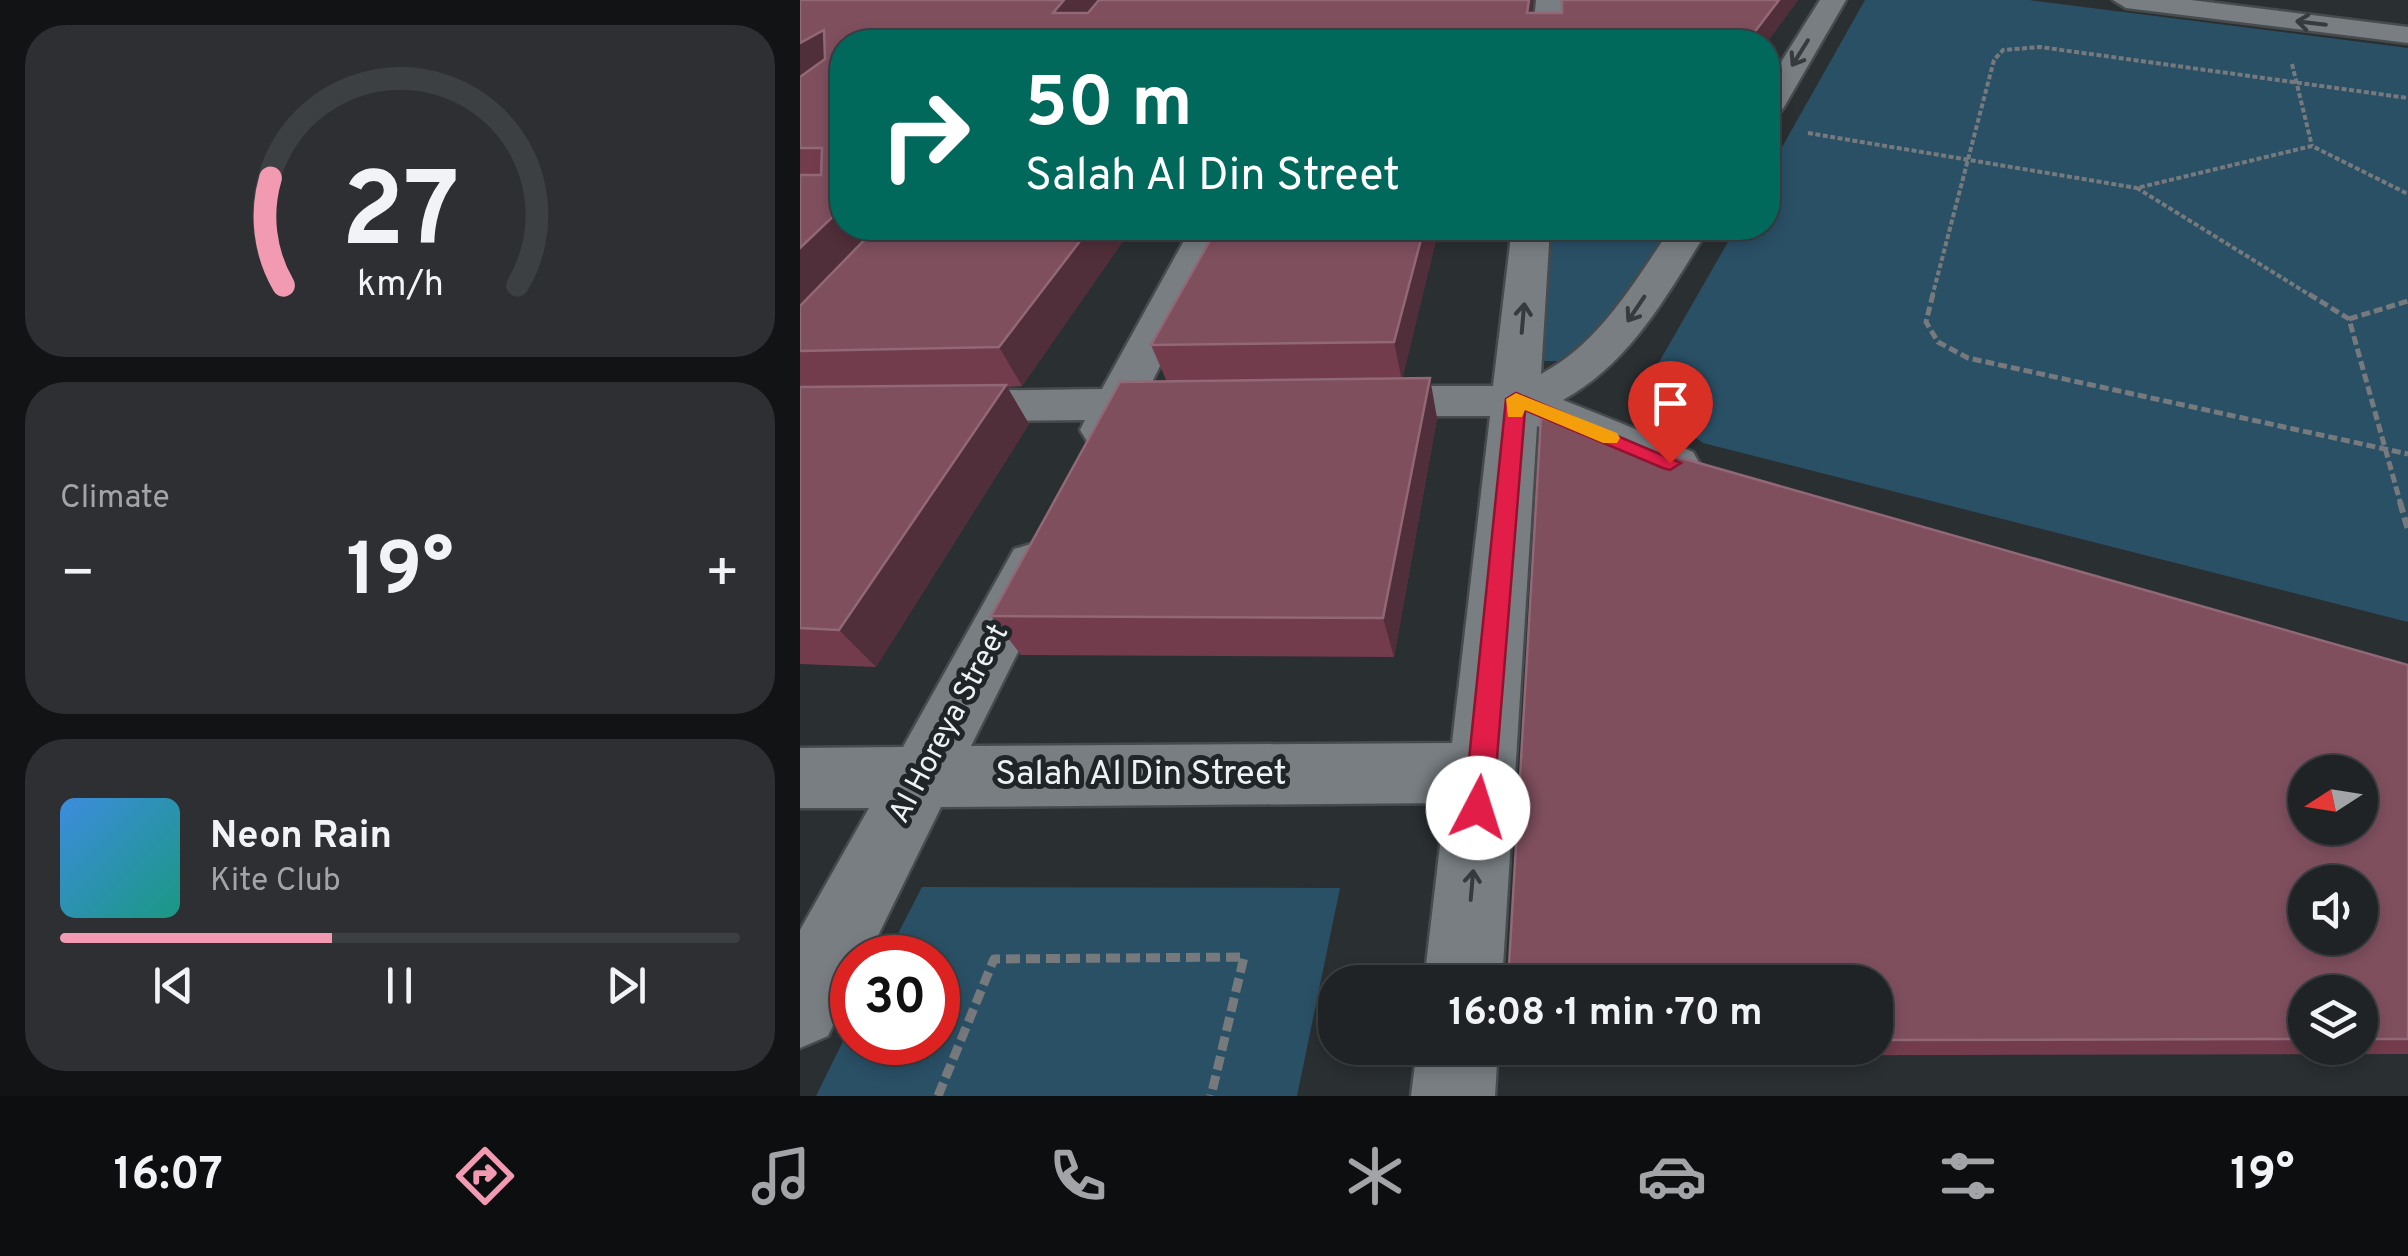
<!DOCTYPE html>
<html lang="en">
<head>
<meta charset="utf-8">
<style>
  :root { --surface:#202326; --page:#2d2f32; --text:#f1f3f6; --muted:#a2a4a7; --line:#3d4043; --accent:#f19ab1 }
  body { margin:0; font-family:Overpass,sans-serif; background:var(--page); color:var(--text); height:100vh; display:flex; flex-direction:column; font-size:38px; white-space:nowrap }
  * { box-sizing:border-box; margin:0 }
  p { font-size:32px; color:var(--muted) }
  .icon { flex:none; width:55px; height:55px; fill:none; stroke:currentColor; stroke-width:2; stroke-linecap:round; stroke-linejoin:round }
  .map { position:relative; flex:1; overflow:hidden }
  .side { display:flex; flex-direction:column; gap:25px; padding:25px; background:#121315; width:800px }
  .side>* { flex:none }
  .hud { position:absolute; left:30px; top:30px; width:950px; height:210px; border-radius:40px; box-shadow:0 5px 15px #0003,0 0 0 2px var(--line); background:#00695c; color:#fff; overflow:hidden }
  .needle { width:65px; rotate:258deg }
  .fabs { position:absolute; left:1488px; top:755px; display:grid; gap:20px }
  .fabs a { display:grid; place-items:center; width:90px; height:90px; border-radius:50%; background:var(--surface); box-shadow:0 5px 15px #0003,0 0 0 2px var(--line); font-size:50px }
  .speed { position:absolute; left:30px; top:935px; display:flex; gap:20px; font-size:50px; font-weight:700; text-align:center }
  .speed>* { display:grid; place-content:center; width:130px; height:130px; border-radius:50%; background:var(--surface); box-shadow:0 5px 15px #0003,0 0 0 2px var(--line); line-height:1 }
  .speed .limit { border:15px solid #d22; background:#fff; color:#111 }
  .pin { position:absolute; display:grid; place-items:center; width:85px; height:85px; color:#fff; margin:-102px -42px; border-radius:50% 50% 50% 0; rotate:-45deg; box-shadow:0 0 10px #0007 }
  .pin .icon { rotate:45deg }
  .me { position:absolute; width:110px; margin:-55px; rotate:5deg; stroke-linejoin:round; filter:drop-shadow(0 0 8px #0008) }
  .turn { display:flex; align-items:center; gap:35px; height:210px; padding:0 30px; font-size:45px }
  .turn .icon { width:130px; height:130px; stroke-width:2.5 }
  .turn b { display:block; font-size:70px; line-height:85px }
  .big { font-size:75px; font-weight:700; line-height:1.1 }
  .side .tile { flex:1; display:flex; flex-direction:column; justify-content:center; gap:15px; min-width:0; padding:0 35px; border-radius:40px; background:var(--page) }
  .side .dial { align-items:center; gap:0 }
  .dial svg { height:260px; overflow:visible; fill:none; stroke:var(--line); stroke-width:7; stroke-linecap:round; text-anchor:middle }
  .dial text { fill:var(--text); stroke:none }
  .song { display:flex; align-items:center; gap:30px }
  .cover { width:120px; height:120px; border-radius:15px; background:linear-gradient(135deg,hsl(210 70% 55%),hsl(170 70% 35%)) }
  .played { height:10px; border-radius:5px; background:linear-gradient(90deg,var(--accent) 40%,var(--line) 40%) }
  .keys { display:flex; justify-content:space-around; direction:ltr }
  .heat { display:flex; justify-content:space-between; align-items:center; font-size:55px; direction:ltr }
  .trip { position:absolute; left:518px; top:965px; width:575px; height:100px; border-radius:40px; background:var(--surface); box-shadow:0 5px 15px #0003,0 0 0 2px var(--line); font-weight:700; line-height:100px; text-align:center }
  .menu { display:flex; height:160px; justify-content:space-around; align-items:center; background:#0d0e0f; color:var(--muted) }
  .menu .icon { width:70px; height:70px }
  .menu .active { color:var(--accent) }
  .menu b { font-size:45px; color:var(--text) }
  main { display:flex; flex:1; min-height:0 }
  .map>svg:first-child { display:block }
</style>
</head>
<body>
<main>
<section class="side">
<div class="tile dial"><svg viewBox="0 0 100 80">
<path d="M14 69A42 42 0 1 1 86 69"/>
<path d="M14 69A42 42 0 0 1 10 36" stroke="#f19ab1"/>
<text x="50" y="56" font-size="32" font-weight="700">27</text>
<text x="50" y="72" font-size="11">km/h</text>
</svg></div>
<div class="tile"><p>Climate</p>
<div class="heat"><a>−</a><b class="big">19°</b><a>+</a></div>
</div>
<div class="tile">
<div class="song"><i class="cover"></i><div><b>Neon Rain</b><p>Kite Club</p></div></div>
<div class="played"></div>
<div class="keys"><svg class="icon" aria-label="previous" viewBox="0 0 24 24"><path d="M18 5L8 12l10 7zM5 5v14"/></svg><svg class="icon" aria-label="pause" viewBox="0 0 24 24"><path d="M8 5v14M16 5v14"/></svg><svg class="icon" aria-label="next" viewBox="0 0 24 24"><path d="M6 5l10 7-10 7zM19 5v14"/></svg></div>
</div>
</section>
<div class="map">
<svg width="1608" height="1096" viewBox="0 0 1608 1096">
  <rect width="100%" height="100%" fill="#2a2f32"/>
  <path fill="#2a5066" d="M 1065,0 L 1229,0 L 1608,48 L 1608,622 L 903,443 L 839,397 L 936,228 L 968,228 L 968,172 Z
    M 746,228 L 878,228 L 781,361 L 733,361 Z
    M 122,887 L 540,888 L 497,1096 L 16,1096 L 52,1023 L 52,1042 L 138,1042 L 138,958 L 86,957 Z"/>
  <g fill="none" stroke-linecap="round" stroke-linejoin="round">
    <g stroke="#474b4e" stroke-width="5">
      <path id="minor" d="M 736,0 L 762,0 L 760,42 L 732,42 Z
        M 1020,0 L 1046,0 L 984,107 L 979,114 L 968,116 L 968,83 Z
        M 1313,0 L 1391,0 L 1608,27 L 1608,43 L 1326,8 Z
        M 391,228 L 429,228 L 349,388 L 401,392 L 408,403 L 401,414 L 334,419 L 321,441 L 304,446 L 287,441 L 280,430 L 285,420 L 0,423 L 0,393 L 302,389 Z
        M 712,228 L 750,228 L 741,374 C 800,343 835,281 871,228 L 909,228 C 868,293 832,362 763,400 L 893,452 L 900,464 L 893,476 L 875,481 L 857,476 L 737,426 L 702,982 L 624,982 L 645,803 L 141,807 L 67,958 L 52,958 L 52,986 L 28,1036 L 0,1048 L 0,930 L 69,808 L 0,808 L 0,748 L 103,747 L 214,549 L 234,543 L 254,549 L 262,564 L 171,746 L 652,743 L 690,416 L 560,416 L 543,412 L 536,401 L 543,390 L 560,386 L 693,386 Z
        M 617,1048 L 698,1048 L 695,1096 L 611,1096 Z"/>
    </g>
    <path stroke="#767a7d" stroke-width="4" stroke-dasharray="5 2.5" stroke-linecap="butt" d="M 1492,64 L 1512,146
      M 1008,133 L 1337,188
      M 1132,297 L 1194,60 L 1203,50 L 1240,47 L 1608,98
      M 1513,297 L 1337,188 L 1512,146 L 1608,194"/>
    <path stroke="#767a7d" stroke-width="5" stroke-dasharray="9 4" stroke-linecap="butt" d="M 1133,294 L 1126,322 L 1138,342 L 1168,358 L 1608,454
      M 1509,294 L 1549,319 L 1601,505
      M 1549,319 L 1608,301"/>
    <path stroke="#767a7d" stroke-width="6" stroke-dasharray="11 5" stroke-linecap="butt" d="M 1600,502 L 1608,530"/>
    <path stroke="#767a7d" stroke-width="9" stroke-dasharray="14 6" stroke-linecap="butt" d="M 138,1096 L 194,959 L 444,957 L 411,1096"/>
    <use href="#minor" fill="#787e82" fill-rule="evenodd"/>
  </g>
  <path fill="#723c4d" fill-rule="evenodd" d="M 0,0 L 762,13 L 762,0 L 998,0 L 967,42 L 42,42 L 42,228 L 332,228 L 222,386 L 207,387 L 229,424 L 76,667 L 0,664 Z
    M 639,228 L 602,379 L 637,418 L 594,657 L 221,655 L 191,616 L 367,382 L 351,345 Z
    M 1608,665 L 1608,1054 L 709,1056 L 707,1048 L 1075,1048 L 1075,982 ZM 1505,992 L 1560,992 L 1560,1048 L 1505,1048 Z"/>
  <path fill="#502e3a" d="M 264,0 L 302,0 L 267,42 L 253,13 Z
    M 729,0 L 733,0 L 729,42 L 727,13 Z
    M 979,0 L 998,0 L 967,42 L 947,42 Z
    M 24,30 L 42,62 L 0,88 L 0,43 Z
    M 42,208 L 42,228 L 83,228 L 0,313 L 0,248 Z
    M 290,228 L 332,228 L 222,386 L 199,347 Z
    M 624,228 L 639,228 L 602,381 L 594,342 Z
    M 630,378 L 637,418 L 594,657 L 583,618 Z
    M 206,385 L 229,424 L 76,667 L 39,630 Z"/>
  <path fill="#7f4f5e" stroke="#916876" stroke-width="2.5" fill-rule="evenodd" d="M 0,0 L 264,0 L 253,13 L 288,13 L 299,0 L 729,0 L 727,13 L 762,13 L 762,0 L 979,0 L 947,42 L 42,42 L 42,208 L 0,248 L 0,175 L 21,175 L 22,148 L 0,148 L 0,77 L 25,59 L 24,30 L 0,43 Z
    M 76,228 L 290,228 L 199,347 L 0,351 L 0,306 Z
    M 417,228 L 624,228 L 594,342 L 351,345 Z
    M 630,378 L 583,618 L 191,616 L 320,382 Z
    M 206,385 L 39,630 L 0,628 L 0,387 Z
    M 741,418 L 1608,665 L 1608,1039 L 1560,1039 L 1560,992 L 1505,992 L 1505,1039 L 1075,1040 L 1075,982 L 708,982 ZM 1505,772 L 1560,772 L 1560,828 L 1505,828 ZM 1505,882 L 1560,882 L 1560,938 L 1505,938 Z"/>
  <defs><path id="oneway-shaft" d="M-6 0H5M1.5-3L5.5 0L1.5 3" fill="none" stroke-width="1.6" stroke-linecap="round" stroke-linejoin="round" transform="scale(2.5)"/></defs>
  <g stroke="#363b3e">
    <use href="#oneway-shaft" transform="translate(1511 23) rotate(-173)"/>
    <use href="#oneway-shaft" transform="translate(1000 53) rotate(122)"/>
    <use href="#oneway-shaft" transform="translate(836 309) rotate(124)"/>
    <use href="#oneway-shaft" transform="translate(723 318) rotate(-85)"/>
    <use href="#oneway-shaft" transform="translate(672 885) rotate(-85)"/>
  </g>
  <path fill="#e11d48" stroke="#92132f" stroke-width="2.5" d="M 716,393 L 881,463 L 870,470 L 863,468 L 725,410 L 693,808 L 689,817 L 678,821 L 668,817 L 664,808 L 706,399 Z"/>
  <path fill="#f59e0b" d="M 716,393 L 817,433 L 820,438 L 817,443 L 803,443 L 725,410 L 722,417 L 708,417 L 706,399 Z"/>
  <g text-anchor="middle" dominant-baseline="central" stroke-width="10" stroke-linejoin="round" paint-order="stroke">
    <g font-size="30" fill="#edf1f3" stroke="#202528">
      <text transform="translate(150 724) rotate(-62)">Al Horeya Street</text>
    </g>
    <g font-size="35" fill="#edf1f3" stroke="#202528">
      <text x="341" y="775">Salah Al Din Street</text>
    </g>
  </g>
</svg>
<div class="fabs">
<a><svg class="needle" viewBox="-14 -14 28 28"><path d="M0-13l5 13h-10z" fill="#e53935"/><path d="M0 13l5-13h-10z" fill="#a2a4a7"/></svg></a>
<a><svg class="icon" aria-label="sound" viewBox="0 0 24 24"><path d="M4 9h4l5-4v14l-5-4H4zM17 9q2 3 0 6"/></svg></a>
<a><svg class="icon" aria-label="layers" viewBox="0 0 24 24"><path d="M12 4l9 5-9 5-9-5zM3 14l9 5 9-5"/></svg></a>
</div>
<div class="speed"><div class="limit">30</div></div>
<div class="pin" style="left:870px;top:463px;background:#d93025"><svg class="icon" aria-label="arrive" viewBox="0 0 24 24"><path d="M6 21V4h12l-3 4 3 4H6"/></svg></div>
<svg class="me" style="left:678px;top:808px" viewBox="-20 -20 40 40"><circle r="19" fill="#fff"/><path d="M0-13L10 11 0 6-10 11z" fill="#e11d48"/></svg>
<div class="trip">16:08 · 1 min · 70 m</div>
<div class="hud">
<div class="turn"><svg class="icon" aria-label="right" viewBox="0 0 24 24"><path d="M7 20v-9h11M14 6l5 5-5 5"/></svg><div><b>50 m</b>Salah Al Din Street</div></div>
</div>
</div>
</main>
<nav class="menu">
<b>16:07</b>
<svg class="icon active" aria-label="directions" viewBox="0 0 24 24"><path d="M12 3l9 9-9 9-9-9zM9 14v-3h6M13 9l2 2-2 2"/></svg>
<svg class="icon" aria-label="music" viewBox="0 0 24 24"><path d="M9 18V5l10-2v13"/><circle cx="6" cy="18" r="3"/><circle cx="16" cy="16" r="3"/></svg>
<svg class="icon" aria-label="phone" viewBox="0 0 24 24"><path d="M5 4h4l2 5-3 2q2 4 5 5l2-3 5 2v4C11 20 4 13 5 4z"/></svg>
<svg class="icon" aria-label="climate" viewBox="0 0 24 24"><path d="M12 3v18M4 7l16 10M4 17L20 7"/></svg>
<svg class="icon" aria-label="car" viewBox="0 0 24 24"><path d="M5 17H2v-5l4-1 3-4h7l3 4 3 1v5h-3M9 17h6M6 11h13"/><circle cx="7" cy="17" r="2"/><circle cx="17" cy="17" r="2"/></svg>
<svg class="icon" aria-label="filters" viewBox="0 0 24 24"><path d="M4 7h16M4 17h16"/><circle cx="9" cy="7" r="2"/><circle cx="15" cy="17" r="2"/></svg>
<b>19°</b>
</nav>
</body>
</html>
